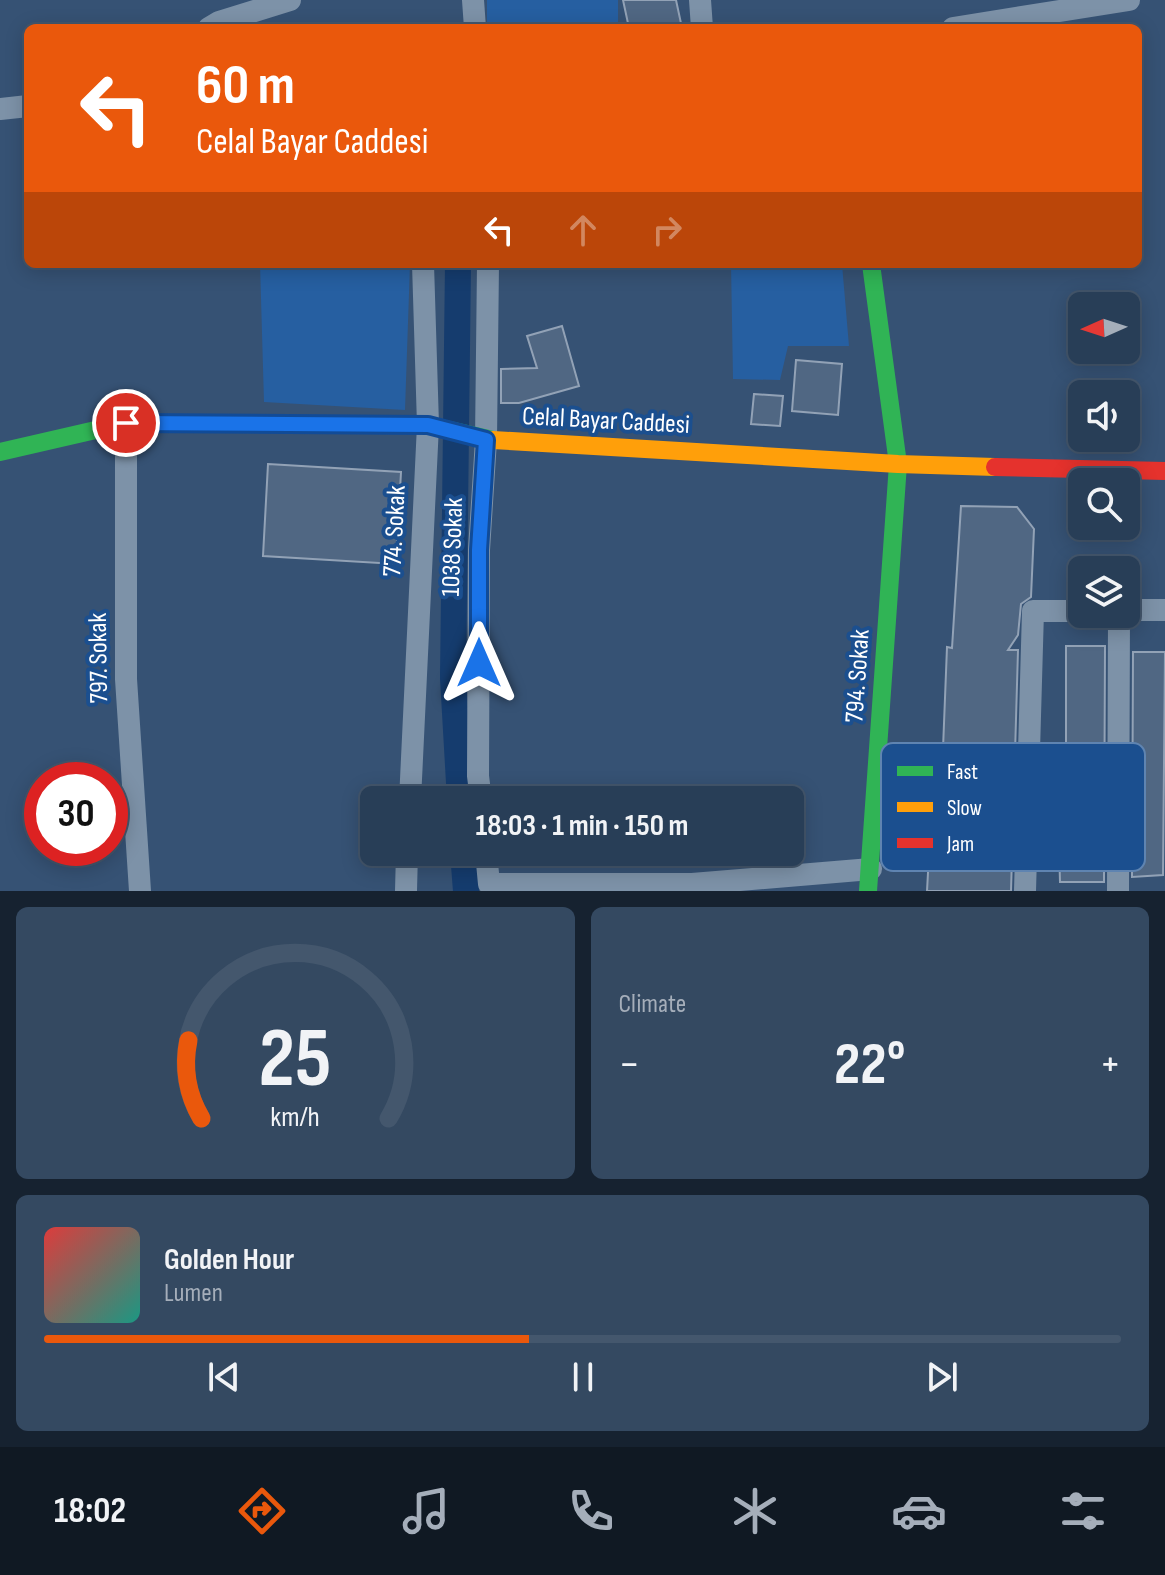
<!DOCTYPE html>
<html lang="en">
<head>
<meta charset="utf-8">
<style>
  :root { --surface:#283e57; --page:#344961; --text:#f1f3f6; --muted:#a5aeba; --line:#44576d; --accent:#ea580c }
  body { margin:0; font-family:"Sofia Sans Condensed",sans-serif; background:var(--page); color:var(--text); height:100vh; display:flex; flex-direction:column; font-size:30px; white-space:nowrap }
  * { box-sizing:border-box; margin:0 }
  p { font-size:26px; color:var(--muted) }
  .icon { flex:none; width:44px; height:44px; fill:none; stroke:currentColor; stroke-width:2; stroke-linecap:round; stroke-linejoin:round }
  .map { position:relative; height:891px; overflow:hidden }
  .drawer { display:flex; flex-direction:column; gap:16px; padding:16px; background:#162230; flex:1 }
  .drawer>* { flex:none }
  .hud { position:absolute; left:24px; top:24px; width:1118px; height:244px; border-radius:12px; box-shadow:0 4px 20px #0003,0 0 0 2px var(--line); background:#ea580c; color:#fff; overflow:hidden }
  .needle { width:52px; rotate:267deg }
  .fabs { position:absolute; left:1068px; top:292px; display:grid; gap:16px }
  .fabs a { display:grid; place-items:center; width:72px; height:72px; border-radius:12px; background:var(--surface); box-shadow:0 4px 20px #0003,0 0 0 2px var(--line); font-size:40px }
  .speed { position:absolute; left:24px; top:762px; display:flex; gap:16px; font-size:40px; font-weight:700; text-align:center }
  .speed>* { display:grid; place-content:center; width:104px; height:104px; border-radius:50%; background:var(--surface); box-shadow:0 4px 20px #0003,0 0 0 2px var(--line); line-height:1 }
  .speed .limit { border:12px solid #d22; background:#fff; color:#111 }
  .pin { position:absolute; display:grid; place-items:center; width:68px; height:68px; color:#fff; margin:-34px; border:4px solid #fff; border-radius:50%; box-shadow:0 2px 8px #0007 }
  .me { position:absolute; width:88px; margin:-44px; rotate:0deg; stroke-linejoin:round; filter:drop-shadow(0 0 6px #0008) }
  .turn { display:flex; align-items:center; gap:28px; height:168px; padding:0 40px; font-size:36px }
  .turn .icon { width:104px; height:104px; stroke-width:2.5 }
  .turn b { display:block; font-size:56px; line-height:68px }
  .lanes { display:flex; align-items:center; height:76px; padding:0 40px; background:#0003; justify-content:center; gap:40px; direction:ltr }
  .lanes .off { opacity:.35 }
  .big { font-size:60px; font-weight:700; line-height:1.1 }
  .drawer .widget { flex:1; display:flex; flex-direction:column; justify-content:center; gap:12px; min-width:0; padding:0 28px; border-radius:12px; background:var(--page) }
  .drawer .dial { align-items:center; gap:0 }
  .dial svg { height:208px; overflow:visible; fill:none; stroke:var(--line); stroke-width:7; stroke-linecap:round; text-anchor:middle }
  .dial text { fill:var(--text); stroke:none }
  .song { display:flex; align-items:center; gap:24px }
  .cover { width:96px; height:96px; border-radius:12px; background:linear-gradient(135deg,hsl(0 70% 55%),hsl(170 70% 35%)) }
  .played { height:8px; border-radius:4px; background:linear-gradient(90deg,var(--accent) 45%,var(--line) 45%) }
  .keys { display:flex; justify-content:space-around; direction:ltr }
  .heat { display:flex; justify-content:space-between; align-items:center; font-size:44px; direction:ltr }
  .drawer .tiles { flex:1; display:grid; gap:16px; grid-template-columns:1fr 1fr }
  .widget:last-child { grid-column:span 2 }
  .trip { position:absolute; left:360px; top:786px; width:444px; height:80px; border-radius:12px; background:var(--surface); box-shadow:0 4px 20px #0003,0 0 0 2px var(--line); font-weight:700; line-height:80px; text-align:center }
  .tabs { display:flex; height:128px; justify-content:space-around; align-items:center; background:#101923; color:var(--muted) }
  .tabs .icon { width:56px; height:56px }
  .tabs .on { color:var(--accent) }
  .tabs b { font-size:36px; color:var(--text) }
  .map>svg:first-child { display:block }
</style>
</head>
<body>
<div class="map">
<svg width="1165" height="891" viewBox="0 0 1165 891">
  <rect width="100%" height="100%" fill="#365274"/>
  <path fill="#265fa1" d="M 487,0 L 618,0 L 618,28 L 487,28 Z
    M 260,264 L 410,264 L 405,410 L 264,402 Z
    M 731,264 L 842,264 L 849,346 L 788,346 L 780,380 L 733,379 Z"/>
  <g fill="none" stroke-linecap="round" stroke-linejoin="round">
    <path stroke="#153c6e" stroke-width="26" d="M 458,264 L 453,678 L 460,800
      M 463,852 L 466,891"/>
  </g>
  <path fill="#506783" stroke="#92a2b6" stroke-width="2" d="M 623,0 L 676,0 L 682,28 L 629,28 Z
    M 562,326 L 579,386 L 519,403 L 501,403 L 501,369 L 537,368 L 527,336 Z
    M 796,360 L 842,364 L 838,415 L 792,411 Z
    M 754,394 L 783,396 L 780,426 L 751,424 Z
    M 268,464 L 401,472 L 396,564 L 263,556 Z
    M 961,506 L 1017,507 L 1034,529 L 1031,597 L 1021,604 L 1018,635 L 1008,650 L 1018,650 L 1011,891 L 927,891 L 932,799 L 941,800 L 947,647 L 952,648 Z
    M 1066,646 L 1105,646 L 1104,882 L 1060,882 L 1058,808 L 1066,807 Z
    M 1133,652 L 1165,652 L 1163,875 L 1132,877 Z"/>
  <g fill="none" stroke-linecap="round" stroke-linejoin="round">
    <path stroke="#7d92a8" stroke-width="22" d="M 473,0 L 475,28
      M 700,0 L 702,28
      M 209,28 L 219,22 L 290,0
      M 953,28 L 1129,0
      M 0,109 L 28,106
      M 126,423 L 126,679 L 140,891
      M 1126,610 L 1165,610
      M 410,800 L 428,425 L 423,264
      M 481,800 L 478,776 L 479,550 L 486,440 L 488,264
      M 486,852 L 489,884 L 692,884 L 871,869
      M 406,891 L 407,852
      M 1025,891 L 1033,611 L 1082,611
      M 1118,891 L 1119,614"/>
    <path stroke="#30b455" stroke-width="18" d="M 0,452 L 126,423 L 428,425 L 493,440
      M 868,891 L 898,464 L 871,264"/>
    <path stroke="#ff9f0a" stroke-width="18" d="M 493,440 L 898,464 L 995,467"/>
    <path stroke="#e5322d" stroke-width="18" d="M 995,467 L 1165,471"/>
  </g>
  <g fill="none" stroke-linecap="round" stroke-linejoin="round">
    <g stroke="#114b97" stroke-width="20">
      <path id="route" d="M 126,423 L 428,425 L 486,440 L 479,550 L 479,663"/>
    </g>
    <use href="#route" stroke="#1a73e8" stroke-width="14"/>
  </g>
  <g text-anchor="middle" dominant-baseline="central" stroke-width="8" stroke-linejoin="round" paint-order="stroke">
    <g font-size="26" fill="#fff" stroke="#1b4f8f">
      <text transform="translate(606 421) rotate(3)">Celal Bayar Caddesi</text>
      <text transform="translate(395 531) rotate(-87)">774. Sokak</text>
      <text transform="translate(453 547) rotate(-88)">1038 Sokak</text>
      <text transform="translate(99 658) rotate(-91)">797. Sokak</text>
      <text transform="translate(858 676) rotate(-86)">794. Sokak</text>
    </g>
  </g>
  <rect x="881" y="743" width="264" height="128" rx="12" fill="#1b4f8f" stroke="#5f84b1" stroke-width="2"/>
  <rect x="897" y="766" width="36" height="10" fill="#30b455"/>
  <rect x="897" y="802" width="36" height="10" fill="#ff9f0a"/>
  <rect x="897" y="838" width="36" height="10" fill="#e5322d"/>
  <g font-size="22" fill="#fff">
    <text x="947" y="779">Fast</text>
    <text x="947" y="815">Slow</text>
    <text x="947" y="851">Jam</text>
  </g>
</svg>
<div class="fabs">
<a><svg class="needle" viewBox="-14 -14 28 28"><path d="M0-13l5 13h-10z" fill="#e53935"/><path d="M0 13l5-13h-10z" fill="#a5aeba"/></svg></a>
<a><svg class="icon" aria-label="sound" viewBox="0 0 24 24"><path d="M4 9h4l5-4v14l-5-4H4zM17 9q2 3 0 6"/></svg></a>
<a><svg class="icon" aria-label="search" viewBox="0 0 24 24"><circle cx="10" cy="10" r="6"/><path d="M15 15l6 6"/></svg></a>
<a><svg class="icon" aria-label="layers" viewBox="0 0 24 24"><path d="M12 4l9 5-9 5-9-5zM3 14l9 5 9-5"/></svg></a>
</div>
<div class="speed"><div class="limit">30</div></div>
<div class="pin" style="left:126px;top:423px;background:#d93025"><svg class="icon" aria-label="arrive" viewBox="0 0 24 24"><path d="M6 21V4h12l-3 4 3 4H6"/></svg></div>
<svg class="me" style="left:479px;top:663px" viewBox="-20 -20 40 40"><path d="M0-17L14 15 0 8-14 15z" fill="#1a73e8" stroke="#fff" stroke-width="4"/></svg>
<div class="trip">18:03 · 1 min · 150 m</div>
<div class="hud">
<div class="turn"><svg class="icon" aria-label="left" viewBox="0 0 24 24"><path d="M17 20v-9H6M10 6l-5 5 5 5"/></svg><div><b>60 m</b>Celal Bayar Caddesi</div></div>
<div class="lanes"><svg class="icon" aria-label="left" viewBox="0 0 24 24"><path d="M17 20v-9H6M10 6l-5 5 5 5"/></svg><svg class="icon off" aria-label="ahead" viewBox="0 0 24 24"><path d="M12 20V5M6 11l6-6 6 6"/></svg><svg class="icon off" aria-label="right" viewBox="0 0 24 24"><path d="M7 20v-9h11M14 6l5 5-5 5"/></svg></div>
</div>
</div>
<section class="drawer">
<div class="tiles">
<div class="widget dial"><svg viewBox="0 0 100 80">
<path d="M14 69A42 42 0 1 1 86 69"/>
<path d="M14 69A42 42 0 0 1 9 39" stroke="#ea580c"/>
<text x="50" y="56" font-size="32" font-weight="700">25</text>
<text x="50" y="72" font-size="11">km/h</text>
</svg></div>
<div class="widget"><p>Climate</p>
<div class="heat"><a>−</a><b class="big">22°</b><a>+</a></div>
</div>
<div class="widget">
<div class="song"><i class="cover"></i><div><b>Golden Hour</b><p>Lumen</p></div></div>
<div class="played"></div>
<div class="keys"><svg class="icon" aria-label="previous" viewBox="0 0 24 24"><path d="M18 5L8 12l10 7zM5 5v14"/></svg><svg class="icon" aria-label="pause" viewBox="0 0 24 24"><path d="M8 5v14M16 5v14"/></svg><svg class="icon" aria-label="next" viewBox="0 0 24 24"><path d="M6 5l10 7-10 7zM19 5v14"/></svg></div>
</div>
</div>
</section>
<nav class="tabs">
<b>18:02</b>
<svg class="icon on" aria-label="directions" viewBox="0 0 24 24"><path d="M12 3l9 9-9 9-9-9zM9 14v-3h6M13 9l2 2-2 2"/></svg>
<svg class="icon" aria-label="music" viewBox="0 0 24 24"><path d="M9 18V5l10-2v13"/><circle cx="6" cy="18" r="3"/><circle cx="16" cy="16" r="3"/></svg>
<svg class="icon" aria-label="phone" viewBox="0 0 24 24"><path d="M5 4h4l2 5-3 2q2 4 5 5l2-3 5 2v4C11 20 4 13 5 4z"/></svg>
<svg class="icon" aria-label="climate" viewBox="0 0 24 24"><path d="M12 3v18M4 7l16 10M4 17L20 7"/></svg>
<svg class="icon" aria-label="car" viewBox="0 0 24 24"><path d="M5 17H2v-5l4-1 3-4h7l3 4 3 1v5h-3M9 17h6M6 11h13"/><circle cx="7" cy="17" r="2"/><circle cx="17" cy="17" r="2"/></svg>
<svg class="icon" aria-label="filters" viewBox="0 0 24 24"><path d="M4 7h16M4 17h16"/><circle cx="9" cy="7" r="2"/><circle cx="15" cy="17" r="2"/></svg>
</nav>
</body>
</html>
